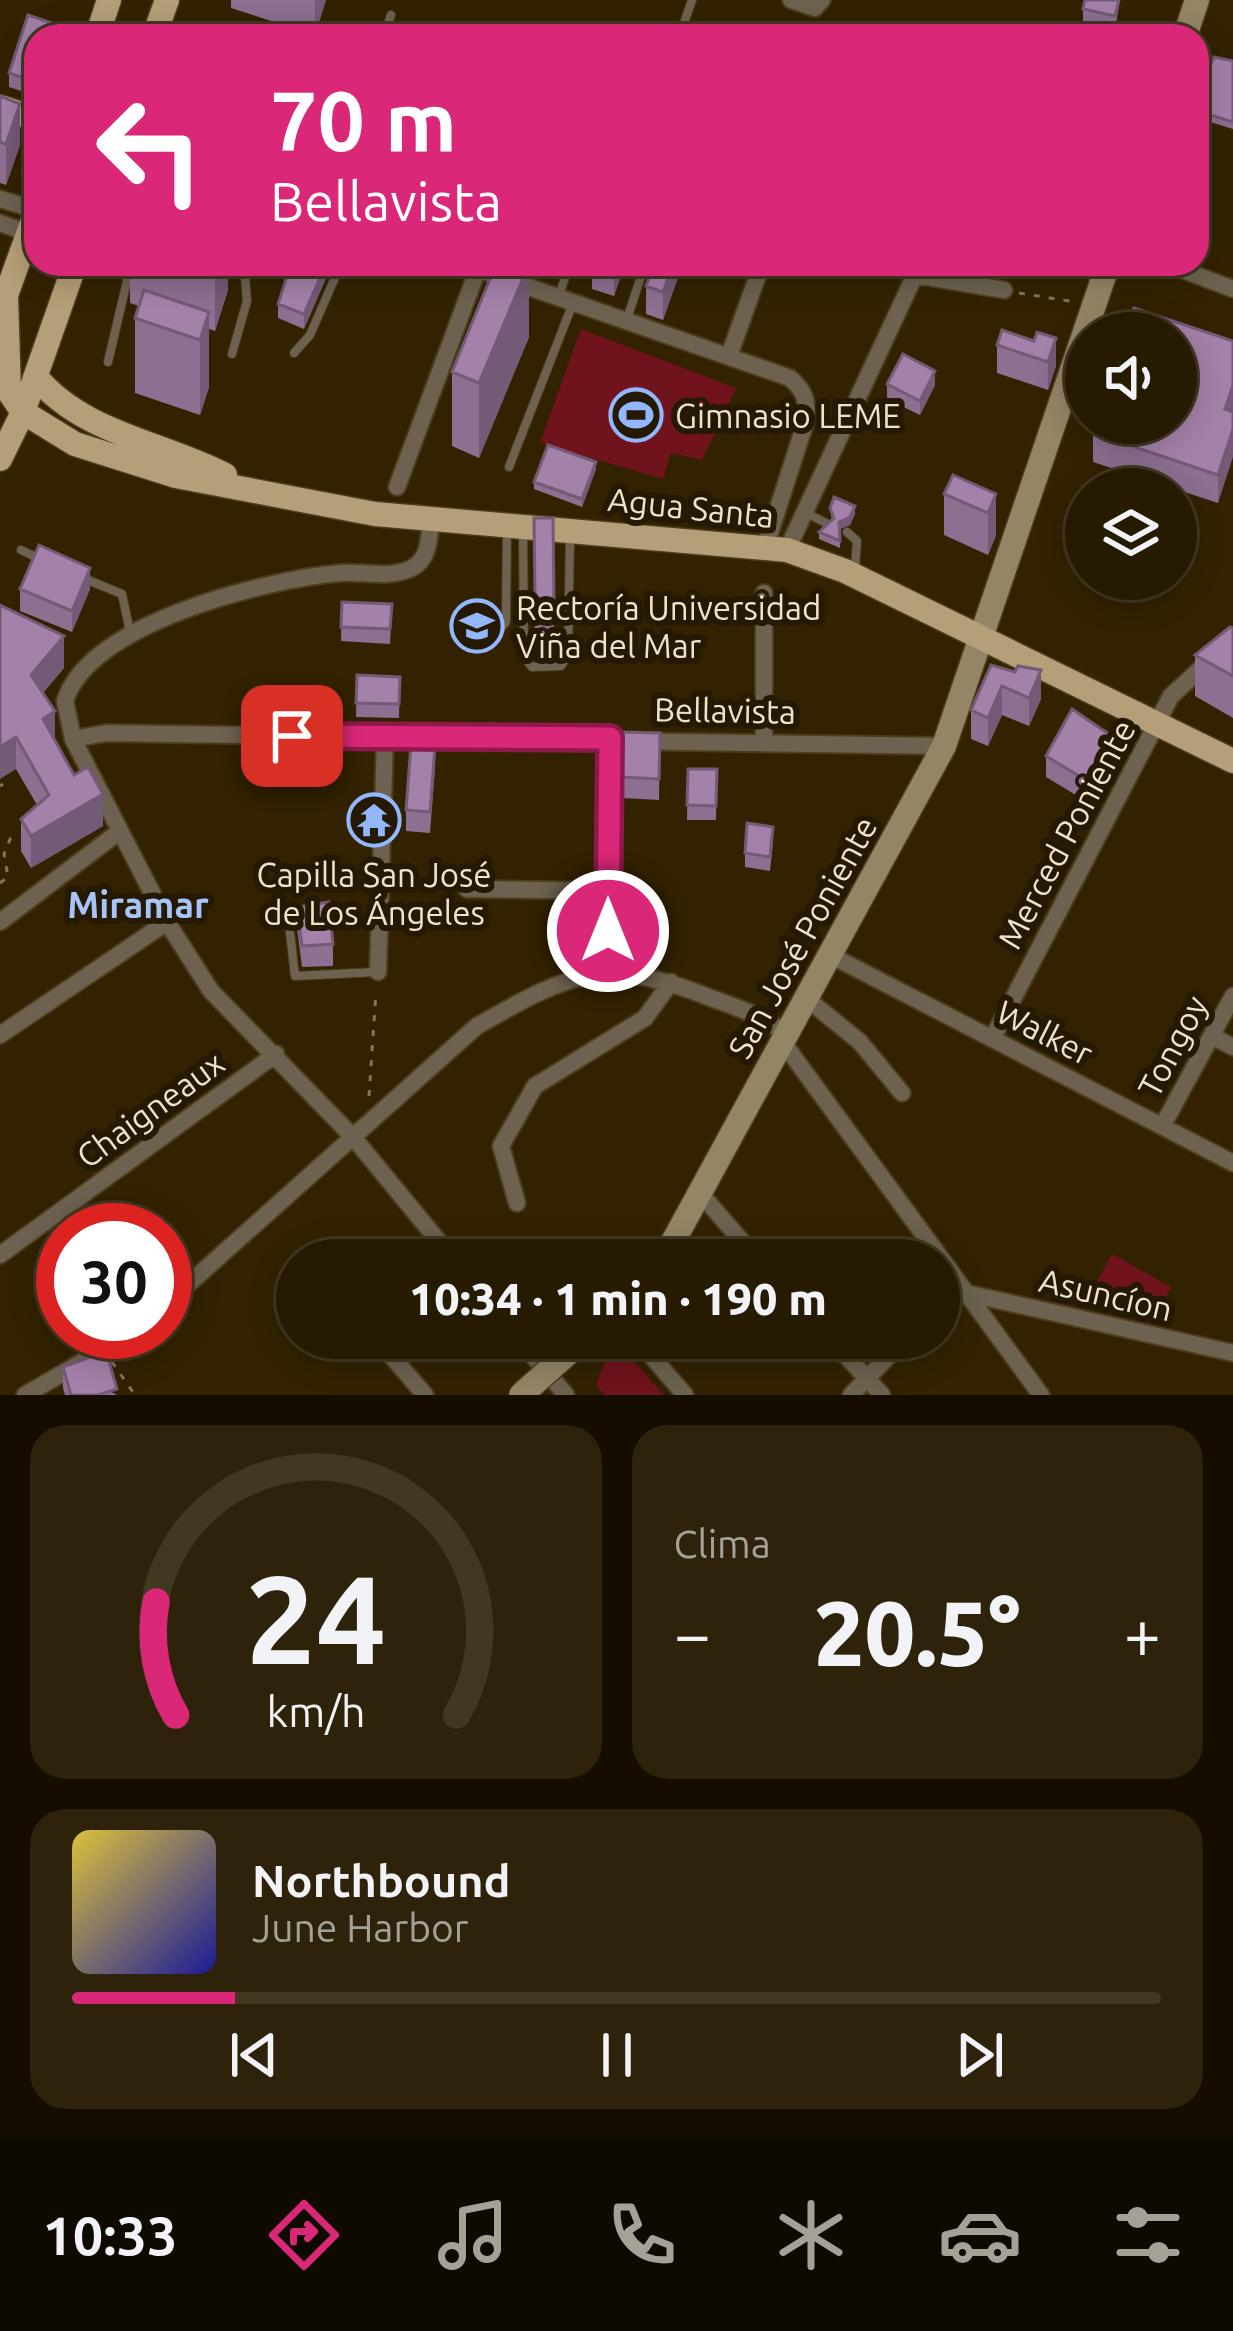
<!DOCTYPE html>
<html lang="es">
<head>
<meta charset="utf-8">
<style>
  :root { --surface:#261a00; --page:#2e230a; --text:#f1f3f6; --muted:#a4a199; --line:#423822; --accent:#db2777 }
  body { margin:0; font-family:Ubuntu,sans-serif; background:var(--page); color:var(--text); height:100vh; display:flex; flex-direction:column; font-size:45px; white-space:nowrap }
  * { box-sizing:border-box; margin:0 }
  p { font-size:39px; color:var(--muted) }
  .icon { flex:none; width:66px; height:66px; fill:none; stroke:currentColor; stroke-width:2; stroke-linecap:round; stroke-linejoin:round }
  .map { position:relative; height:1395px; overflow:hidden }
  .panel { display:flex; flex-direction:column; gap:30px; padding:30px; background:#150e00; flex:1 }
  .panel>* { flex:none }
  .hud { position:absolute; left:24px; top:24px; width:1185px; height:252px; border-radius:36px; box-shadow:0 6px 30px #0003,0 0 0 3px var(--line); background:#db2777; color:#fff; overflow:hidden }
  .tools { position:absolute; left:1065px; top:312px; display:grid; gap:24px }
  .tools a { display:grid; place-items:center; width:132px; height:132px; border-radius:50%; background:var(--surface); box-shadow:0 6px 30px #0003,0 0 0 3px var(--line); font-size:60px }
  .speed { position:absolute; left:36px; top:1203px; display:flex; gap:24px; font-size:60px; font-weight:700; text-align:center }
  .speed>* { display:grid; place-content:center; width:156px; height:156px; border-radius:50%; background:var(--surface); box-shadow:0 6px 30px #0003,0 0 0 3px var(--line); line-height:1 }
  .speed .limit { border:18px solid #d22; background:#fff; color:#111 }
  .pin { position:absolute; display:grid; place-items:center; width:102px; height:102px; color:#fff; margin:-51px; border-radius:24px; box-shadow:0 6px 18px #0006 }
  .me { position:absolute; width:132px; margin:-66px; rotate:0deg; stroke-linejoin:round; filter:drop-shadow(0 0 9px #0008) }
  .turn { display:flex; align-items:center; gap:42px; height:252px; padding:0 48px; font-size:54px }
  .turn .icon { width:156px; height:156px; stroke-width:2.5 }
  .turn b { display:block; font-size:84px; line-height:102px }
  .big { font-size:90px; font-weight:800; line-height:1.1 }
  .panel .card { flex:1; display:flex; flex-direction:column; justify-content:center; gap:18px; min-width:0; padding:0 42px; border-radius:36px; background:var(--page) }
  .panel .dial { align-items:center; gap:0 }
  .dial svg { height:312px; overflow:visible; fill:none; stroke:var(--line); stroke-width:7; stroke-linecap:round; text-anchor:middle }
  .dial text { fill:var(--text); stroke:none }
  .song { display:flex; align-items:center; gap:36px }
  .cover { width:144px; height:144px; border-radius:18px; background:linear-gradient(135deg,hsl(50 70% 55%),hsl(240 70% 35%)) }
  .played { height:12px; border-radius:6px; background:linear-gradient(90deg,var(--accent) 15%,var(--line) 15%) }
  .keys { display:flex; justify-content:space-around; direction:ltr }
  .heat { display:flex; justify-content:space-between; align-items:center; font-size:66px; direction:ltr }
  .panel .tiles { flex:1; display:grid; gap:30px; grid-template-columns:1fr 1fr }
  .card:last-child { grid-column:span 2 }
  .trip { position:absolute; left:276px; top:1239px; width:684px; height:120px; border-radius:60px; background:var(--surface); box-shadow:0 6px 30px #0003,0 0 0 3px var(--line); font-weight:800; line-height:120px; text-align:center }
  .menu { display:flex; height:192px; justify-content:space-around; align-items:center; background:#0f0a00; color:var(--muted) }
  .menu .icon { width:84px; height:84px }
  .menu .selected { color:var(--accent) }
  .menu b { font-size:54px; color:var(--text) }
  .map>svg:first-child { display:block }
</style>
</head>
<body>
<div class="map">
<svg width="1233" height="1395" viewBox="0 0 1233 1395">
  <rect width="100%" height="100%" fill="#322200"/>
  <path fill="#70131c" d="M 581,329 L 736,388 L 702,460 L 671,453 L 663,479 L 540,443 Z
    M 1112,1254 L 1171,1287 L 1151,1324 L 1092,1291 Z
    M 613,1338 L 664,1395 L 604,1395 L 596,1385 Z"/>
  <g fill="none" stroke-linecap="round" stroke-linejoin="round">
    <g stroke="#4d3d1c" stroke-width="10">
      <path id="lane" d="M 682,29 L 692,0
        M 384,36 L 391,15
        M 559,295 L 570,264
        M 627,319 L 645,264
        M 294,353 L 310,335 L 341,264
        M 232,354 L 247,301 L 244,264
        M 108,362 L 131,264
        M 509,467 L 573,303
        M 806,513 L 826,523
        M 523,529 L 524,657 L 532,667 L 561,666 L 568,655 L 570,536
        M 847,532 L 857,541 L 855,568
        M 21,550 L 42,560
        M 83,578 L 122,594 L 130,632
        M 495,636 L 506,622 L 507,529
        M 290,933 L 295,976 L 377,972"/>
    </g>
    <g stroke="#4d3d1c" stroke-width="20">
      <path id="street" d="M 791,0 L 815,8 L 822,0
        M 0,199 L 36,210
        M 0,223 L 28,233
        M 463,264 L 790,378 C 805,391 808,401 806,421 L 766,545
        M 1167,264 L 1233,289
        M 729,356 L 762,264
        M 397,487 L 478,269
        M 431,519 C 429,538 430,558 412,568 C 391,579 362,571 339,573 C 265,580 89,623 65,701 L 73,739 L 167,922 L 211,991 L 353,1137 L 454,1260
        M 787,550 L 915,275 L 1004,290
        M 764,593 L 764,740
        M 73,739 L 106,733 L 944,746
        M 467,889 L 607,891
        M 0,922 L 120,831
        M 830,955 L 1233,1163
        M 608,969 L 610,738
        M 378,972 L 385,738
        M 806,998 L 860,1042 L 902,1093
        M 0,1035 L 167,922
        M 1212,1036 L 1233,1047
        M 992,1039 L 1171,696 L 1233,639
        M 782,1041 L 1041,1395
        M 1163,1125 L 1233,996
        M 701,1194 L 758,1260
        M 517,1203 L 501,1146 L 535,1086 L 645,1018 L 671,982
        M 0,1255 L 276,1054
        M 966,1293 L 1233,1353
        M 165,1305 L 477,1026 C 573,971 605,956 711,998 C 738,1008 764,1016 786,1034
        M 376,1338 L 425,1395
        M 518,1338 L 566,1395
        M 636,1338 L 685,1395
        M 830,1338 L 882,1395
        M 25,1395 L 134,1332
        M 851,1395 L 906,1338"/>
    </g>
    <g stroke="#4d3d1c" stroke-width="27">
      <path id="secondary" d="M 1185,36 L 1197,0
        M 663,1260 L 944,746 L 1108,264"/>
    </g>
    <g stroke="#4d3d1c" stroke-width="27">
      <path id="primary" d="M 97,36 L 109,0
        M 154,36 L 167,0
        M 0,107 L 36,119
        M 6,296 L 9,392 L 23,412 L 75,444 L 176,476 L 375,514 L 787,550 L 845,571 L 1233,761
        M 1,309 L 36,212
        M 36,377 C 84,434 161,442 225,475
        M 0,459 L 23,412 L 75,264"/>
    </g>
    <path stroke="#837557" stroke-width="3" stroke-dasharray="6 9" stroke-linecap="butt" d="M 1019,293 L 1075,302
      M 0,786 L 3,784
      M 0,883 L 8,877 L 4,854 L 11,837
      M 369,1096 L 376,992
      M 939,1313 L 952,1304
      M 603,1349 L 615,1338
      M 112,1362 L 135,1395"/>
    <use href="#lane" stroke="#6d6250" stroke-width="8"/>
    <use href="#street" stroke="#6d6250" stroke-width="16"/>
    <use href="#secondary" stroke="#958567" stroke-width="24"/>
    <use href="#primary" stroke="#b59f78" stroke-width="24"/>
    <g stroke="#4d3d1c" stroke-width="27" stroke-linecap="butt">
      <path id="secondary-bridge" d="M 521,1395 L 585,1338"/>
    </g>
    <use href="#secondary-bridge" stroke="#958567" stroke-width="24"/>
  </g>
  <path fill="#8d6f91" d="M 231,0 L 326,0 L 315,35 L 231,8 Z
    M 1120,0 L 1115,30 L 1083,24 L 1083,9 Z
    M 28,15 L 69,29 L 69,36 L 36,36 L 36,96 L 9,87 L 9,73 Z
    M 1233,61 L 1233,129 L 1207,121 L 1207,112 L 1197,109 L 1197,94 Z
    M 0,96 L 20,145 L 6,185 L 0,183 Z
    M 130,264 L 228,264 L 228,290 L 215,331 L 209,329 L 209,387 L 200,415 L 135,393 L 135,318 L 139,306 L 130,303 Z
    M 291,264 L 332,264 L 304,329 L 278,318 L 278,304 Z
    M 496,264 L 543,264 L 541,271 L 529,264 L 529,337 L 479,458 L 452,446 L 452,372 Z
    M 592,264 L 625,264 L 614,296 L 592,289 Z
    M 682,264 L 663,320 L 646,314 L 646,286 Z
    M 1002,330 L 1056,366 L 1048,390 L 997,373 L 997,345 Z
    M 1233,341 L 1218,503 L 1093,462 L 1093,433 Z
    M 887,384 L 935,385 L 920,415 L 887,399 Z
    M 596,469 L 582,507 L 534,489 L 534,482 Z
    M 944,494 L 996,494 L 996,535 L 988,555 L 944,535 Z
    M 830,508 L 855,514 L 850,525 L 840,529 L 840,548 L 819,539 L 819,532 L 832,520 Z
    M 534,518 L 553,518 L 554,658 L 535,657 Z
    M 20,589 L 90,589 L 72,632 L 20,611 Z
    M 342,602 L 392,604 L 390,644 L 341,641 Z
    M 0,605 L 64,668 L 43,693 L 55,742 L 103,826 L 31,868 L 21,851 L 21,819 L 37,805 L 16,769 Z
    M 1233,628 L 1233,718 L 1195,696 L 1195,655 Z
    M 991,665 L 1041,699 L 1029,726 L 1002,715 L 988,746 L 971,739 L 971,710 Z
    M 357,675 L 400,677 L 399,718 L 356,717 Z
    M 623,732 L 660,733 L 659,800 L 622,798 Z
    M 1046,756 L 1116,761 L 1089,803 L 1046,777 Z
    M 435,768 L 430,833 L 406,831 L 406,810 Z
    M 688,769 L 717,769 L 716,820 L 687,820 Z
    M 773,842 L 770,871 L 745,867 L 745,853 Z
    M 297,907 L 333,944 L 333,966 L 302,967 L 297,928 Z
    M 63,1367 L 117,1395 L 65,1395 L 63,1388 Z"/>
  <path fill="#735a76" d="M 315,0 L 326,0 L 315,35 Z
    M 20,104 L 20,145 L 6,185 L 6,144 Z
    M 215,264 L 228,264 L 228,290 L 215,331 Z
    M 326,264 L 332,264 L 304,329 L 304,314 Z
    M 529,264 L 529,337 L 479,458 L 479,383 Z
    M 614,264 L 625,264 L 614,296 Z
    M 673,264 L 682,264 L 682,267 L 663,320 L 663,292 Z
    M 209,312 L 209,387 L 200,415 L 200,340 Z
    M 1056,338 L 1056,366 L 1048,390 L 1048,362 Z
    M 935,371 L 935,385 L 920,415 L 920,401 Z
    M 1233,385 L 1233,413 L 1225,409 Z
    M 1233,429 L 1233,457 L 1218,503 L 1218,475 Z
    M 596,462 L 596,469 L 582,507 L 582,499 Z
    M 996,494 L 996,535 L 988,555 L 988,513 Z
    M 855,506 L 855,514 L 850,525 L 839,529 L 839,522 Z
    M 90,568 L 90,589 L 72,632 L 72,611 Z
    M 64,636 L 64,668 L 31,707 L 31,675 Z
    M 1041,670 L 1041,699 L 1029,726 L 1029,698 Z
    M 1002,686 L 1002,715 L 988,746 L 988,718 Z
    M 55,711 L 55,743 L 43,719 Z
    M 16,737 L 16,769 L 0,779 L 0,747 Z
    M 1116,739 L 1116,761 L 1089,803 L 1089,782 Z
    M 103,794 L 103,826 L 31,868 L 31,836 Z"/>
  <path fill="#a481a9" stroke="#735a76" stroke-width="3" d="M 1085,0 L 1119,0 L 1115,16 L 1083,9 Z
    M 28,15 L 69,29 L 66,36 L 36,36 L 36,82 L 9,73 Z
    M 1214,57 L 1233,61 L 1233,122 L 1207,114 L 1209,106 L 1197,102 L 1197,94 Z
    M 0,96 L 20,104 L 6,144 L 0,142 Z
    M 291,264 L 326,264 L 304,314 L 278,304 Z
    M 496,264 L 529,264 L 479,383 L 452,372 Z
    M 654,264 L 673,264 L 663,292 L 646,286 Z
    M 144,290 L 209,312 L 200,340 L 135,318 Z
    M 1134,308 L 1233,341 L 1233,385 L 1225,409 L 1233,412 L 1233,429 L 1218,475 L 1093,433 L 1096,423 L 1176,423 L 1176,333 L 1126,333 Z
    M 1002,330 L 1034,341 L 1037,332 L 1056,338 L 1048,362 L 997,345 Z
    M 903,354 L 935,371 L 920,401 L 887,384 Z
    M 548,445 L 596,462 L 582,499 L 534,482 Z
    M 953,475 L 996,494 L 988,513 L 944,494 Z
    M 834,497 L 855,506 L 850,517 L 839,522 L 840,541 L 819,532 L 834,518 L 830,508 Z
    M 534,518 L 553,518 L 554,600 L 535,600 Z
    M 39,545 L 90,568 L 72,611 L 20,589 Z
    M 342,602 L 392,604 L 390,629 L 341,627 Z
    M 0,605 L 64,636 L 31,675 L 55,711 L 43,719 L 74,775 L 88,767 L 103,794 L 31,836 L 21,819 L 49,795 L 16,737 L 0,747 Z
    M 1230,627 L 1233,628 L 1233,676 L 1195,655 Z
    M 991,665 L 1015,672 L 1018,666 L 1041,670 L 1029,698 L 1002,686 L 988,718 L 971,710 Z
    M 357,675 L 400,677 L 399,704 L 356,703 Z
    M 1072,709 L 1116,739 L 1089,782 L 1046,756 Z
    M 623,732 L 660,733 L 659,779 L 622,777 Z
    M 411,745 L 435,747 L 430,812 L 406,810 Z
    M 688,769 L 717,769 L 716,806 L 687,805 Z
    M 747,823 L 773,827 L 770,857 L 745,853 Z
    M 329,902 L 333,944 L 302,946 L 297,907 Z
    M 106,1351 L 117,1389 L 98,1395 L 71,1395 L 63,1367 Z"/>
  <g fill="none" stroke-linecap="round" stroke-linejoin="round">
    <g stroke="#8e194d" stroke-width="30">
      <path id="route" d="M 292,736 L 610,738 L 608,931"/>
    </g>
    <use href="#route" stroke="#db2777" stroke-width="21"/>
  </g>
  <defs>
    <g id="stadium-ring" transform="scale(2.7)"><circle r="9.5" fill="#251903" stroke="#92b7fd" stroke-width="1.5"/><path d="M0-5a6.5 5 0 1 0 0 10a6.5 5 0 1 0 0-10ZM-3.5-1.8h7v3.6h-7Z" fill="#92b7fd"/></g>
    <g id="university-ring" transform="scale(2.7)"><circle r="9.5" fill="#251903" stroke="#92b7fd" stroke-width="1.5"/><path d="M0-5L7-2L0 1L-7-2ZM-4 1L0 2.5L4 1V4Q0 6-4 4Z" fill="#92b7fd"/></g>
    <g id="temple-ring" transform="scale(2.7)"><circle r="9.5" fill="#251903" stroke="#92b7fd" stroke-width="1.5"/><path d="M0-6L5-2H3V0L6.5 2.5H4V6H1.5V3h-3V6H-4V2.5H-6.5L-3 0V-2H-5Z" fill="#92b7fd"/></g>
  </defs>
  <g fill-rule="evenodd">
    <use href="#stadium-ring" x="636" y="415"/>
    <use href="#university-ring" x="477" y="626"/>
    <use href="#temple-ring" x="374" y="820"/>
  </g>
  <g text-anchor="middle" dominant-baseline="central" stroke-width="12" stroke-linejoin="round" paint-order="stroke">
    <g font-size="33" fill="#f0e3cb" stroke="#251903" text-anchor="start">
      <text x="675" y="415">Gimnasio LEME</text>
      <text x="516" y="607">Rectoría Universidad<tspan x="516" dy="38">Viña del Mar</tspan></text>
      <text x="374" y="874" text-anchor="middle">Capilla San José<tspan x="374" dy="38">de Los Ángeles</tspan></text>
    </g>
    <g font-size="33" fill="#f0e3cb" stroke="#251903">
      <text transform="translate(691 507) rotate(6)">Agua Santa</text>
      <text transform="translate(725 710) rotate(1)">Bellavista</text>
      <text transform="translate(1066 834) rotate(-62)">Merced Poniente</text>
      <text transform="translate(802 937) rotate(-61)">San José Poniente</text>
      <text transform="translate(1045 1032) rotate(27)">Walker</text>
      <text transform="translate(1172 1046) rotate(-62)">Tongoy</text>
      <text transform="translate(150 1109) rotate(-36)">Chaigneaux</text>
      <text transform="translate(1106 1294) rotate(13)">Asuncíon</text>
    </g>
    <g font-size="36" font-weight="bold" fill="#a7c4f7" stroke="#251903">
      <text x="138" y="904">Miramar</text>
    </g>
  </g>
</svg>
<div class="tools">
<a><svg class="icon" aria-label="sound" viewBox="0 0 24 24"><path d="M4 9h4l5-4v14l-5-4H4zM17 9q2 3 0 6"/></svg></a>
<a><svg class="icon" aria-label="layers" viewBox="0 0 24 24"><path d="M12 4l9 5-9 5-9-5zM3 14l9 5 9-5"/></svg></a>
</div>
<div class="speed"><div class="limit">30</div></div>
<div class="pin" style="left:292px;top:736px;background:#d93025"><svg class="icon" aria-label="arrive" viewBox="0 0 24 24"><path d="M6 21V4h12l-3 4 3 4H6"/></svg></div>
<svg class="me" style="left:608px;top:931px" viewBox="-20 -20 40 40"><circle r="17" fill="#db2777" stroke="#fff" stroke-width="3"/><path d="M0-11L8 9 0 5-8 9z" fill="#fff"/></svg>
<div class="trip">10:34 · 1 min · 190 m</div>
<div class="hud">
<div class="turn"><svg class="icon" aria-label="left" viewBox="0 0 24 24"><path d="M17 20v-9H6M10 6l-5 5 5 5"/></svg><div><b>70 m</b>Bellavista</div></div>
</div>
</div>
<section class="panel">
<div class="tiles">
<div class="card dial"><svg viewBox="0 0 100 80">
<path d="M14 69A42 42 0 1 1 86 69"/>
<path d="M14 69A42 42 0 0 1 9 40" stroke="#db2777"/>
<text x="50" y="56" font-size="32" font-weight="700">24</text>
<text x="50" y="72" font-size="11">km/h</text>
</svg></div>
<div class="card"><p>Clima</p>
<div class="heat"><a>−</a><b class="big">20.5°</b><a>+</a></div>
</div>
<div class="card">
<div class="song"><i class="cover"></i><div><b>Northbound</b><p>June Harbor</p></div></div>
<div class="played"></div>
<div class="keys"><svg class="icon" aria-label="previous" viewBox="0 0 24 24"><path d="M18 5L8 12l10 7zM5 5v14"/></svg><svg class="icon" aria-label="pause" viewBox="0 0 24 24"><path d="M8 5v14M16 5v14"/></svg><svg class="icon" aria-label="next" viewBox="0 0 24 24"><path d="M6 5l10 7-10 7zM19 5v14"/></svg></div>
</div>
</div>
</section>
<nav class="menu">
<b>10:33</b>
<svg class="icon selected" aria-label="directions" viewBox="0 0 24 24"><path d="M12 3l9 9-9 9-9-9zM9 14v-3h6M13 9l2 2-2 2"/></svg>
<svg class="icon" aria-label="music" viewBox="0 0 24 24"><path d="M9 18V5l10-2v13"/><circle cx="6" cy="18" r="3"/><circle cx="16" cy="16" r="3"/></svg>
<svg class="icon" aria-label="phone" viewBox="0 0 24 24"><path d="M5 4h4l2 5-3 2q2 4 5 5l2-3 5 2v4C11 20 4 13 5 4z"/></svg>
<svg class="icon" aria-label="climate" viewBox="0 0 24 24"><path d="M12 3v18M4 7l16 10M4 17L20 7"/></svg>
<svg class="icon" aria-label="car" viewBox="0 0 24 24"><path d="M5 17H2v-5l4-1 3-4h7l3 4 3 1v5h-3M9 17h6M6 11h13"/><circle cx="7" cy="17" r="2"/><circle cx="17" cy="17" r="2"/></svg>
<svg class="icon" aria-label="filters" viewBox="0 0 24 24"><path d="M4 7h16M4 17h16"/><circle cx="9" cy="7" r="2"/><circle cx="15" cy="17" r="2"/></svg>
</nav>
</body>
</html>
